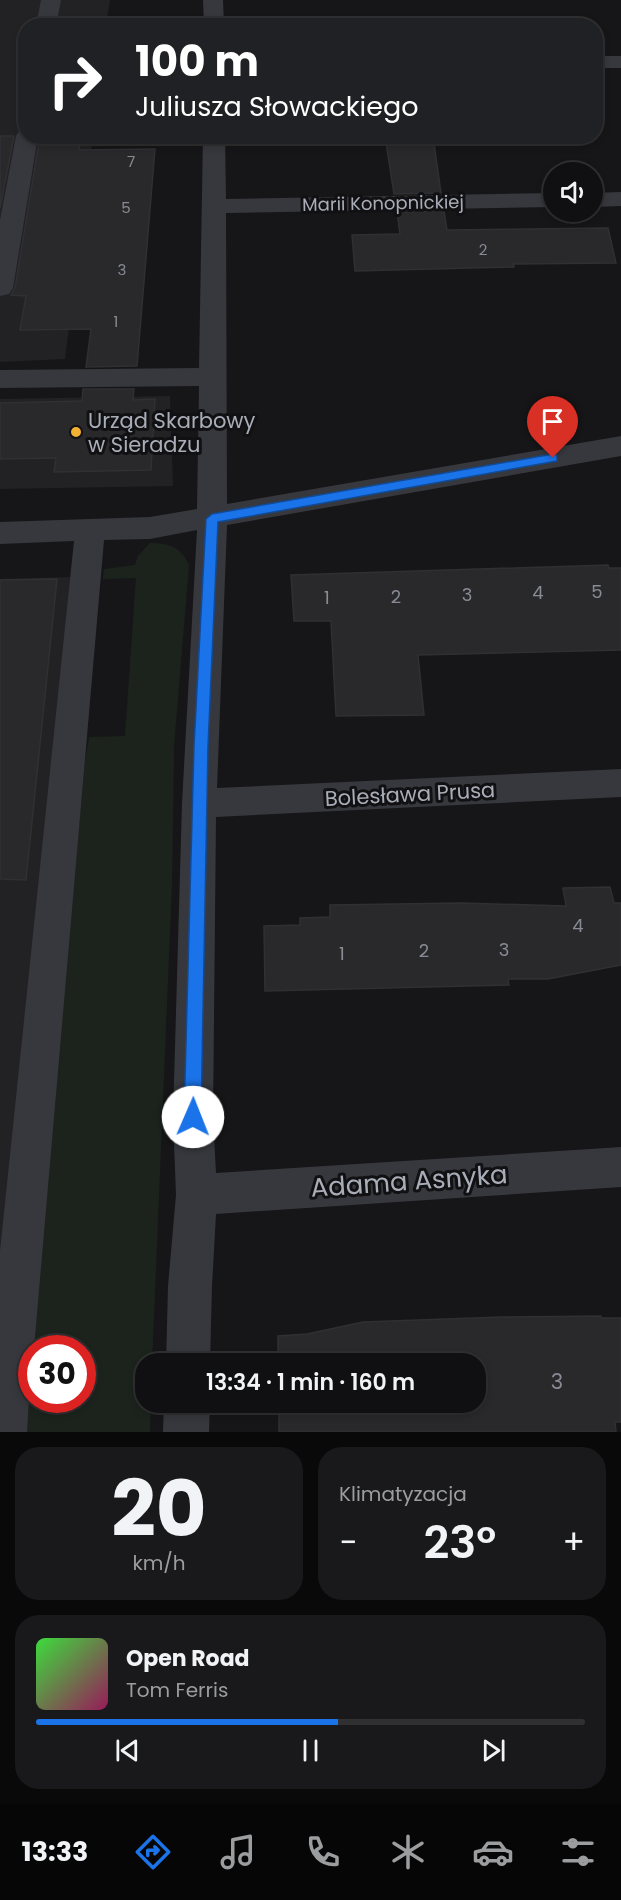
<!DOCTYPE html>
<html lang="pl">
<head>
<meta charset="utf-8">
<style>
  :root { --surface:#101012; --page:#19191b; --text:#f1f3f6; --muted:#9c9d9f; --line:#303032; --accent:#1a73e8 }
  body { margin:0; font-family:Poppins,sans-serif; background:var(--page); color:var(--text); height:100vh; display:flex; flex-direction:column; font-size:22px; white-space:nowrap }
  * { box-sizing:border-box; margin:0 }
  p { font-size:20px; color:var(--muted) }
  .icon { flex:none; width:33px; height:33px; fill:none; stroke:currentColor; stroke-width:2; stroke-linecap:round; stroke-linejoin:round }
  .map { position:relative; height:1432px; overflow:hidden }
  .side { display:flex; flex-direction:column; gap:15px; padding:15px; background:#09090a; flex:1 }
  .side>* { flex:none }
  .guide { position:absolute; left:18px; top:18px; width:585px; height:126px; border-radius:24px; box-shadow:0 3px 9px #0003,0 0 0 2px var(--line); background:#202124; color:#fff; overflow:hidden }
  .buttons { position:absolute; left:543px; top:162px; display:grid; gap:12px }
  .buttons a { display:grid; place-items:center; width:60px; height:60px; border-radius:50%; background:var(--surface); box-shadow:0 3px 9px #0003,0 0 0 2px var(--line); font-size:30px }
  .speed { position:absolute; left:18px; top:1335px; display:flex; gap:12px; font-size:30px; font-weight:700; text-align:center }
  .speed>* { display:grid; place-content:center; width:78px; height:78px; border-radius:50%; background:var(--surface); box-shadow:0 3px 9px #0003,0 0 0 2px var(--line); line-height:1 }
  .speed .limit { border:9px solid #d22; background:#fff; color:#111 }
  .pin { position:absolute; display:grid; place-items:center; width:51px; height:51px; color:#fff; margin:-62px -26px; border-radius:50% 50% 50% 0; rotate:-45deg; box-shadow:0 0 6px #0007 }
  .pin .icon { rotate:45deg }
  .me { position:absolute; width:66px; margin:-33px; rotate:1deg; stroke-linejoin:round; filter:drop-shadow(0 0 4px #0008) }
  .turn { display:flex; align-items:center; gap:21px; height:126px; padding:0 18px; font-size:27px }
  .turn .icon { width:78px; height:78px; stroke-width:2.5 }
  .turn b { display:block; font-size:42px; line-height:51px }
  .big { font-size:45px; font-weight:600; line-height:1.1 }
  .side .tile { flex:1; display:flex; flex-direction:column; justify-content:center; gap:9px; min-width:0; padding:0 21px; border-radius:24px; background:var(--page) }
  .side .dial { align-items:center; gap:0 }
  .dial b { font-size:78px; line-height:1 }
  .song { display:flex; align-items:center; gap:18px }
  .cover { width:72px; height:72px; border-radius:9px; background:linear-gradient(135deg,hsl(120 70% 55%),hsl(330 70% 35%)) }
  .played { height:6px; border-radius:3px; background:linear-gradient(90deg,var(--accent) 55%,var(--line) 55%) }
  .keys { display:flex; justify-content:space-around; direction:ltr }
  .heat { display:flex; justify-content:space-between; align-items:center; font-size:33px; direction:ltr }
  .side .tiles { flex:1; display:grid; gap:15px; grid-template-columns:1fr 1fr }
  .tile:last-child { grid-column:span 2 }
  .trip { position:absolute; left:135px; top:1353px; width:351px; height:60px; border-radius:24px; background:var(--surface); box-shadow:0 3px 9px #0003,0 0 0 2px var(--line); font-weight:600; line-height:60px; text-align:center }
  .menu { display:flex; height:96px; justify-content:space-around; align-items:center; background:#060607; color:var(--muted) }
  .menu .icon { width:42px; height:42px }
  .menu .selected { color:var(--accent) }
  .menu b { font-size:27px; color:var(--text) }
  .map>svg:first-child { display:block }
</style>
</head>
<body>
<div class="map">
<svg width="621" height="1432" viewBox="0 0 621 1432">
  <rect width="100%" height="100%" fill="#161618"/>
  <path fill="#222225" d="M 0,0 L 110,0 L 106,25 L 26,26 L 26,136 L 93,137 L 65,359 L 0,362 Z
    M 170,396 L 173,486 L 0,489 L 0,399 Z
    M 73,577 L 7,1432 L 0,1432 L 0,579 Z"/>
  <path fill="#1c231d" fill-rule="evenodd" d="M 150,543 C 169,543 181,547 189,565 L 174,746 L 172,883 L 152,1363 L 146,1364 L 146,1402 L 151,1403 L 150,1432 L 23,1432 L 85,761 L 89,737 L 125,736 L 136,578 L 103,579 L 104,569 L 135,565 L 138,556 ZM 32,1348 L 82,1348 L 82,1400 L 32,1400 Z"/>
  <path fill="#29292c" stroke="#303034" stroke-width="1.5" d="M 0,136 L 14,136 L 0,208 Z
    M 40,136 L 81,136 L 79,150 L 155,149 L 137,366 L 86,367 L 91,329 L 20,330 L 26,296 L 11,295 L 15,288 Z
    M 385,136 L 433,136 L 441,193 L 394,194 Z
    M 444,211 L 447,230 L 608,228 L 616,263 L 513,264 L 514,267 L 355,271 L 352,235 L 400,234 L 397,212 Z
    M 83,389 L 134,389 L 133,400 L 155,399 L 151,470 L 54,472 L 56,458 L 0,459 L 0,403 L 82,401 Z
    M 608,565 L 609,568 L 621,568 L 621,650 L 418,655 L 424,715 L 336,716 L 331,621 L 294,621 L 291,575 Z
    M 57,579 L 26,880 L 0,879 L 0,580 Z
    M 610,887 L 614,903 L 621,903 L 621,965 L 548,979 L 508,979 L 509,985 L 265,991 L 264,926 L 300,925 L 300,918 L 330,917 L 330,905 L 461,903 L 566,906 L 563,888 Z
    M 601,1316 L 601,1318 L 621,1318 L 621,1422 L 615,1422 L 616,1432 L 279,1432 L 279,1402 L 476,1402 L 476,1364 L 278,1364 L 278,1336 L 307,1334 L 363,1322 L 502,1317 Z"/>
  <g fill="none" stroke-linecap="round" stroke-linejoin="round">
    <path fill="#37383d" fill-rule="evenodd" d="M 41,0 L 61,0 L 56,26 L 36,26 Z
      M 203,0 L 223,0 L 224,26 L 204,26 Z
      M 596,56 L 621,56 L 621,68 L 596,68 Z
      M 26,130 L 26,136 L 38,136 L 13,288 L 9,294 L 0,296 L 0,220 L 16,136 L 19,131 Z
      M 203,136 L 225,136 L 226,199 L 554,193 L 554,207 L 226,213 L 227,504 L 621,436 L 621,456 L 227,525 L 217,788 L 621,769 L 621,797 L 216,817 L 213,1117 L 216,1173 L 621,1147 L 621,1187 L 216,1214 L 212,1286 L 210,1364 L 166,1364 L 168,1286 L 176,1195 L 173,1117 L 182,803 L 197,530 L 150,539 L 104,540 L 34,1348 L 32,1348 L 27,1432 L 0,1432 L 0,1251 L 74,541 L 0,544 L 0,522 L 150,517 L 197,509 L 199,386 L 0,388 L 0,370 L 199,368 Z
      M 621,192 L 621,206 L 592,207 L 592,193 Z
      M 164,1402 L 210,1402 L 209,1432 L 163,1432 Z"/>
  </g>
  <path fill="#1a73e8" stroke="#114b97" stroke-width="1.5" d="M 553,454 L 557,455 L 557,461 L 218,522 L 208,746 L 201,1117 L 199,1123 L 193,1125 L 187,1123 L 184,1117 L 194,746 L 206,519 L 212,514 Z"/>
  <circle fill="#f2b134" stroke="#111113" stroke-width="2" cx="76" cy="432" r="6"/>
  <g text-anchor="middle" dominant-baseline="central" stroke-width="6" stroke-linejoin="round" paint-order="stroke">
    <g font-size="15" fill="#888b94">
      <text x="131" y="161">7</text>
      <text x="126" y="207">5</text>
      <text x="483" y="249">2</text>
      <text x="122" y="269">3</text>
      <text x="116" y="321">1</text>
    </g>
    <g font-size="18" fill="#a8adb8" stroke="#111113">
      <text transform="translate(383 203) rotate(-1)">Marii Konopnickiej</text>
    </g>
    <g font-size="18" fill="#888b94">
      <text x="597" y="591">5</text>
      <text x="538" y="592">4</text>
      <text x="467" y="594">3</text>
      <text x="396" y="596">2</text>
      <text x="327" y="597">1</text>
      <text x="578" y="925">4</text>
      <text x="504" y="949">3</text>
      <text x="424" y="950">2</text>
      <text x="342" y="953">1</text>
    </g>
    <g font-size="21" fill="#a8adb8" stroke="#111113" text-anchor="start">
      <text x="88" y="420">Urząd Skarbowy<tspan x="88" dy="24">w Sieradzu</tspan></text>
    </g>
    <g font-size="21" fill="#a8adb8" stroke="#111113">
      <text transform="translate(410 794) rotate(-3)">Bolesława Prusa</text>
    </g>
    <g font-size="21" fill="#888b94">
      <text x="557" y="1381">3</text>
    </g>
    <g font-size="26" fill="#a8adb8" stroke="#111113">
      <text transform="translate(409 1181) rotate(-4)">Adama Asnyka</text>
    </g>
  </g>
</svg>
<div class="buttons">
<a><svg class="icon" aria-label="sound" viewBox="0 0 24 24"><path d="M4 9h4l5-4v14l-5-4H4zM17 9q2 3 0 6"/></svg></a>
</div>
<div class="speed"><div class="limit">30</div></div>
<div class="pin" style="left:553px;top:458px;background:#d93025"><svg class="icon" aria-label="arrive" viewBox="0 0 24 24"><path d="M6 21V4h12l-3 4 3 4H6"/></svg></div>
<svg class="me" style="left:193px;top:1117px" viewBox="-20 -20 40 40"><circle r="19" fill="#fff"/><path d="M0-13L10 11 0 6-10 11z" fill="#1a73e8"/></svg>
<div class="trip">13:34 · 1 min · 160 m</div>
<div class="guide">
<div class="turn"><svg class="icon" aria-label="right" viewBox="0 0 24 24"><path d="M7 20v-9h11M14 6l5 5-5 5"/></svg><div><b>100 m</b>Juliusza Słowackiego</div></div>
</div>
</div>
<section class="side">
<div class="tiles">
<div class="tile dial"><b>20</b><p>km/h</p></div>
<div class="tile"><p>Klimatyzacja</p>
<div class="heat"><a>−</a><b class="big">23°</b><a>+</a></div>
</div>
<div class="tile">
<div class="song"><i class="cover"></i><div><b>Open Road</b><p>Tom Ferris</p></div></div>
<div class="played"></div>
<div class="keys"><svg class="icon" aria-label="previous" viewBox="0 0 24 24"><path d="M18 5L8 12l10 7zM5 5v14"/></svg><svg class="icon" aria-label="pause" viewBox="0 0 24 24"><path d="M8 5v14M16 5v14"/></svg><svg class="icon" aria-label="next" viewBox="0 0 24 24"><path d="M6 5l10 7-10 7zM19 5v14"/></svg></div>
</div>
</div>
</section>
<nav class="menu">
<b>13:33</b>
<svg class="icon selected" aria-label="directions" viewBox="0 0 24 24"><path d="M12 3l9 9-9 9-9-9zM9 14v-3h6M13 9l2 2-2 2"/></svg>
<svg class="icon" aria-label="music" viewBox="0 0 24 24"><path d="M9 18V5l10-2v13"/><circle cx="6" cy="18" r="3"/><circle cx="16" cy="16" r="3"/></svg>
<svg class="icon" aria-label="phone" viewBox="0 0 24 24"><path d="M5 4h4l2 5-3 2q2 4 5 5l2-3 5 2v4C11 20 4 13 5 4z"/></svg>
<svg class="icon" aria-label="climate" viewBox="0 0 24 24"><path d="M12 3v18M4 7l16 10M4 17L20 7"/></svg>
<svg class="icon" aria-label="car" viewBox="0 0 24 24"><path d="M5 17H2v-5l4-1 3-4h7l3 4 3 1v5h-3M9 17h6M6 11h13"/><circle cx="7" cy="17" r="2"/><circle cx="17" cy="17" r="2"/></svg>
<svg class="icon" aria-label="filters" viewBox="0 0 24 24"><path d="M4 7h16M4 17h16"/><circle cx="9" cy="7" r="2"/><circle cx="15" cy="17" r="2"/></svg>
</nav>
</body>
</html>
